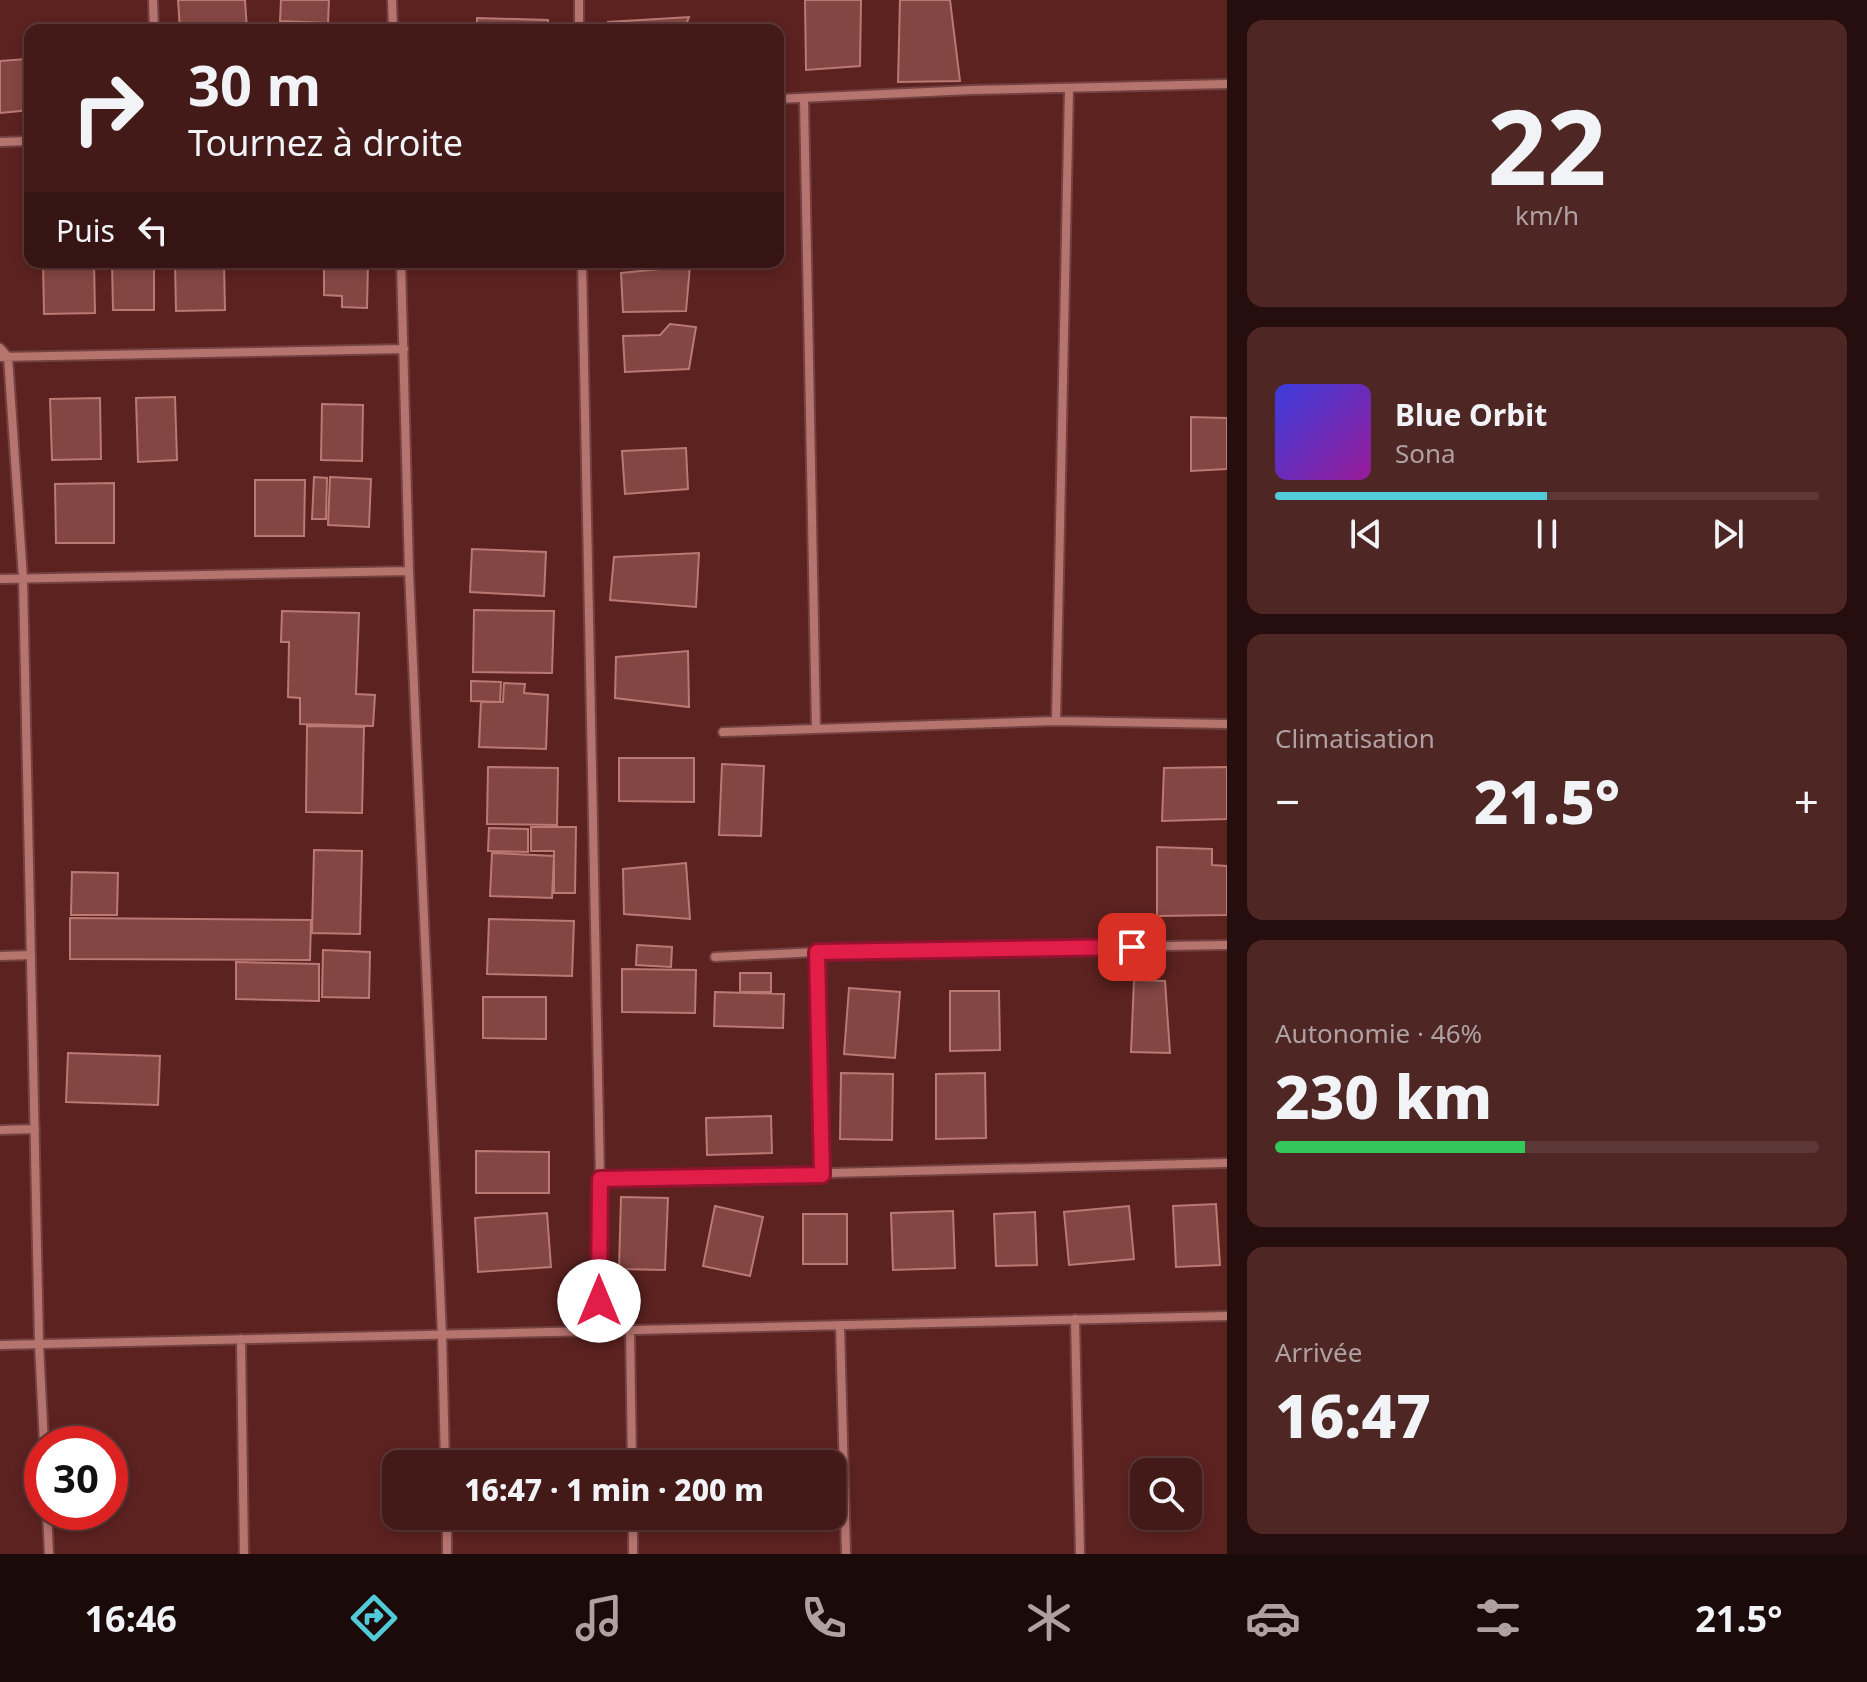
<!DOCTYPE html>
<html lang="fr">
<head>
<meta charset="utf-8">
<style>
  :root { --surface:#441a18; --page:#4e2725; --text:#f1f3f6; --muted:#afa1a2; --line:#5c3837; --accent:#52cbd8 }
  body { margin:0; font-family:"Noto Sans",sans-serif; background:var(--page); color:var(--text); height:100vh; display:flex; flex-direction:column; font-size:30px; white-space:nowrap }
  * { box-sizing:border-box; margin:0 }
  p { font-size:26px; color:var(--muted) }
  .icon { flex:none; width:44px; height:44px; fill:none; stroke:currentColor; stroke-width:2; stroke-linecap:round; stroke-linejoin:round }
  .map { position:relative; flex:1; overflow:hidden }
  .sheet { display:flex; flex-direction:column; gap:20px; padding:20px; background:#250e0d; width:640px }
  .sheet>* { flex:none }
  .banner { position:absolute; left:24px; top:24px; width:760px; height:244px; border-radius:16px; box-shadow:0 4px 12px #0003,0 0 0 2px var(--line); background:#441a18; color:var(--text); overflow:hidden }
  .controls { position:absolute; left:1130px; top:1458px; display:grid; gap:16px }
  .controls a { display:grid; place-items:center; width:72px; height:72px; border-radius:16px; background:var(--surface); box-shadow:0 4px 12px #0003,0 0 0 2px var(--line); font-size:40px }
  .speed { position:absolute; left:24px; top:1426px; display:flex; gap:16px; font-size:40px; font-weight:700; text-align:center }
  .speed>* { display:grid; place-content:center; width:104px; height:104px; border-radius:50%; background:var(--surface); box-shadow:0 4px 12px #0003,0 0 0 2px var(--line); line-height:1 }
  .speed .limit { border:12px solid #d22; background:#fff; color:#111 }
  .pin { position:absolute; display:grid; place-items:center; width:68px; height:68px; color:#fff; margin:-34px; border-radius:16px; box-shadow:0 4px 12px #0006 }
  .me { position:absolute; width:88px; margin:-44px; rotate:0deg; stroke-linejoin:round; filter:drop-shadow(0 0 6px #0008) }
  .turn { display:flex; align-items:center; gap:28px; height:168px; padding:0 32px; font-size:36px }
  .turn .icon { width:104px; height:104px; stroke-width:2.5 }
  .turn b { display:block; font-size:56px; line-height:68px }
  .then { display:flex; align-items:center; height:76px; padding:0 32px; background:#0003; gap:16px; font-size:30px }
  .big { font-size:60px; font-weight:800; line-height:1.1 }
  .sheet .card { flex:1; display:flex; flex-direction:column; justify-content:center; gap:12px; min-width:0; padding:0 28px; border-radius:16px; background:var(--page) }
  .sheet .dial { align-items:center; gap:0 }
  .dial b { font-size:104px; line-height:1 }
  .song { display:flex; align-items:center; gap:24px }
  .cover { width:96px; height:96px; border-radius:12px; background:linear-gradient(135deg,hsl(240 70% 55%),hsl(300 70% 35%)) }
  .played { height:8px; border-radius:4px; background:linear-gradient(90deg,var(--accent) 50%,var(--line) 50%) }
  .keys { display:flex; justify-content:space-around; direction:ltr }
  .heat { display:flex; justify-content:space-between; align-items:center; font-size:44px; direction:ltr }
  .charge { height:12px; border-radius:6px; background:linear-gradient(90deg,#34c759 46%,var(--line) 0) }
  .trip { position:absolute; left:382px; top:1450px; width:464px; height:80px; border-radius:16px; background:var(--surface); box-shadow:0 4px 12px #0003,0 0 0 2px var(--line); font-weight:800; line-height:80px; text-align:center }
  .tab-bar { display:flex; height:128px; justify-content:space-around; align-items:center; background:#1b0a0a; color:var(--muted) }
  .tab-bar .icon { width:56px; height:56px }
  .tab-bar .current { color:var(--accent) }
  .tab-bar b { font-size:36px; color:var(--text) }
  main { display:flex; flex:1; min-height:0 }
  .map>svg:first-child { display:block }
</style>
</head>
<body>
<main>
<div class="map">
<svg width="1227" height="1554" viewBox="0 0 1227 1554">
  <rect width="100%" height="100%" fill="#5b2220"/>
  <path fill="#834642" stroke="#bb7973" stroke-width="2" d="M 178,0 L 245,0 L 247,30 L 180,30 Z
    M 281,0 L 329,0 L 328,23 L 280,21 Z
    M 805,0 L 861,0 L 860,66 L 806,70 Z
    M 900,0 L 950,0 L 960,81 L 898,82 Z
    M 689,17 L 684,30 L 608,30 L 608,22 Z
    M 477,18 L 548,20 L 548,30 L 477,30 Z
    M 26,59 L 30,110 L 0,113 L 0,61 Z
    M 43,262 L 94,262 L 95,313 L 44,314 Z
    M 112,262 L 154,262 L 154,310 L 113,310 Z
    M 175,262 L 224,262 L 225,310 L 176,311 Z
    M 324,262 L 368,262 L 367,308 L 342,307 L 342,296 L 324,295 Z
    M 690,266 L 686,311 L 623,312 L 621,273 Z
    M 670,324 L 696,327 L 689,369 L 625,372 L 623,336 L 660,335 Z
    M 175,397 L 177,460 L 138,462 L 136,398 Z
    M 100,398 L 101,459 L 52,460 L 50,399 Z
    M 322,404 L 363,405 L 362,461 L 321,460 Z
    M 1191,417 L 1227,418 L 1227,469 L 1191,471 Z
    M 686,448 L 688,489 L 625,494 L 622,451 Z
    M 314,477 L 327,478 L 326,519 L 312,519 Z
    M 330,477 L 371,479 L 369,527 L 328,525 Z
    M 255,480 L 305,480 L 304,536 L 255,536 Z
    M 114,483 L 114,543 L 56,543 L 55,484 Z
    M 472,549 L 546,552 L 544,596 L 470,592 Z
    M 699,553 L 696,607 L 610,600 L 614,557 Z
    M 474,610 L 554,611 L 552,673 L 473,672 Z
    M 282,611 L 359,613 L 356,694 L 375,695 L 373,726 L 300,724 L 300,698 L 288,697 L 289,642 L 281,642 Z
    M 688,651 L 689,707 L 615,698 L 616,657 Z
    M 471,681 L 501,682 L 500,702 L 471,701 Z
    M 504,683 L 525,684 L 524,693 L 548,695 L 546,749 L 479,747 L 481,702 L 503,702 Z
    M 307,726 L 364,727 L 362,813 L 306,812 Z
    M 619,758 L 694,758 L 694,802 L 619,801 Z
    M 722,764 L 764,766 L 761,836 L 719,835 Z
    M 488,767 L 558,768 L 557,825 L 487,824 Z
    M 1227,767 L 1227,819 L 1162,821 L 1164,768 Z
    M 531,827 L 576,827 L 575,893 L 554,893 L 554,851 L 531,851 Z
    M 489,828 L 528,829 L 528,852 L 488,851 Z
    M 1157,847 L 1212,849 L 1212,865 L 1227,866 L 1227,915 L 1157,916 Z
    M 314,850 L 362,851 L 360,934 L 312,933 Z
    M 492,853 L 554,856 L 552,898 L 490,896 Z
    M 686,863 L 690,919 L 624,914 L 623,869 Z
    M 72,872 L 118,873 L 117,915 L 71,915 Z
    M 70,918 L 311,920 L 310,960 L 70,959 Z
    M 489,919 L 574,921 L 572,976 L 487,974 Z
    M 637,945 L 672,947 L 671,967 L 636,965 Z
    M 323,950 L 370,952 L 369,998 L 322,997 Z
    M 236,962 L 319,964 L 319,1001 L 236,999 Z
    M 622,969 L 696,970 L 695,1013 L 622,1012 Z
    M 740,973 L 771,973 L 771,992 L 740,992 Z
    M 1134,980 L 1165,981 L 1170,1053 L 1131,1052 Z
    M 849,988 L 900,992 L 895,1058 L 844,1054 Z
    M 950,991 L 999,991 L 1000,1050 L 950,1051 Z
    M 715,992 L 784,994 L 783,1028 L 714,1026 Z
    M 483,997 L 546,997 L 546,1039 L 483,1038 Z
    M 68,1053 L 160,1056 L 158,1105 L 66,1102 Z
    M 841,1073 L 893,1074 L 892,1140 L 840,1139 Z
    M 985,1073 L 986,1138 L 936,1139 L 936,1074 Z
    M 771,1116 L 772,1153 L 707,1155 L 706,1118 Z
    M 476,1151 L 549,1152 L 549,1193 L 476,1193 Z
    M 621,1197 L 668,1198 L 665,1270 L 619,1269 Z
    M 1216,1204 L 1220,1265 L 1176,1267 L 1173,1206 Z
    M 715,1206 L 763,1217 L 750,1276 L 703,1266 Z
    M 1129,1206 L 1134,1259 L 1069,1265 L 1064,1212 Z
    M 953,1211 L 955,1268 L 893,1270 L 891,1213 Z
    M 1035,1212 L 1037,1265 L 996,1266 L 994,1214 Z
    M 547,1213 L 551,1267 L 478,1272 L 475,1218 Z
    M 803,1214 L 847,1214 L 847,1264 L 803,1264 Z"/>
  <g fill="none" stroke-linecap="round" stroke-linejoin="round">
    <g stroke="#734141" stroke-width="12">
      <path id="street" d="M 153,0 L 154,30
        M 392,0 L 393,30
        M 579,0 L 579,30
        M 778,99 L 971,90 L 1227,84
        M 804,99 L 816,729
        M 0,142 L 30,141
        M 401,262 L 409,571 L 442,1335 L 445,1464
        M 582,262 L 600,1179 L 599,1331
        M 0,348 L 8,357 L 23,578 L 39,1344 L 44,1444
        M 0,357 L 404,349
        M 0,579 L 409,571
        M 1056,721 L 1069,88
        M 723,732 L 1056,721 L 1227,724
        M 817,952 L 822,1175
        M 0,956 L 31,955
        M 715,957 L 817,952 L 1227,945
        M 0,1130 L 35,1129
        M 600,1179 L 1227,1163
        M 1075,1319 L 1080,1554
        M 840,1325 L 846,1554
        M 630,1330 L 632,1464
        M 241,1339 L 244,1554
        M 0,1345 L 1227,1316
        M 47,1512 L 49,1554
        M 447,1516 L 447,1554
        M 633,1516 L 633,1554"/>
    </g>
    <use href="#street" stroke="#b6746f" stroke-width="8"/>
  </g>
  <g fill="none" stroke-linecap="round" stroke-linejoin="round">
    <g stroke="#92132f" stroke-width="20">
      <path id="route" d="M 599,1301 L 600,1179 L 822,1175 L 817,952 L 1132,947"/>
    </g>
    <use href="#route" stroke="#e11d48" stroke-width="14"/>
  </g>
</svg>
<div class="controls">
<a><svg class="icon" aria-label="search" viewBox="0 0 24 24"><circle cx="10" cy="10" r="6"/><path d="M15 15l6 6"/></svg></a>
</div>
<div class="speed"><div class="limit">30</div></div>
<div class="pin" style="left:1132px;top:947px;background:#d93025"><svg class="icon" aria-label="arrive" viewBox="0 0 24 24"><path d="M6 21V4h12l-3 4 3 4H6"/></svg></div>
<svg class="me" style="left:599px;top:1301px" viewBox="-20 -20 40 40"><circle r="19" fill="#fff"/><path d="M0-13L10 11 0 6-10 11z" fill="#e11d48"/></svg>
<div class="trip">16:47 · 1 min · 200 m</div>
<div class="banner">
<div class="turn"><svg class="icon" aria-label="right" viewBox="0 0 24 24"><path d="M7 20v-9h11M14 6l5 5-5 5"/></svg><div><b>30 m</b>Tournez à droite</div></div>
<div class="then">Puis<svg class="icon" aria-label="left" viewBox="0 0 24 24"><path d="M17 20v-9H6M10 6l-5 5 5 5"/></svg></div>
</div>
</div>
<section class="sheet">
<div class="card dial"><b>22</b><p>km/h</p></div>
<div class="card">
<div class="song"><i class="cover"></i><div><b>Blue Orbit</b><p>Sona</p></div></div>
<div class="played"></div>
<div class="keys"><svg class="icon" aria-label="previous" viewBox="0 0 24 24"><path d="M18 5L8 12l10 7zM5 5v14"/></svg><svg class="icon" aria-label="pause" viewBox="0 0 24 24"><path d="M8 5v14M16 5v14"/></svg><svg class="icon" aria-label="next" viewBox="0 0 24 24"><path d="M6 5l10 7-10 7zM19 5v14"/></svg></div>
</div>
<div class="card"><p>Climatisation</p>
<div class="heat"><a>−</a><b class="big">21.5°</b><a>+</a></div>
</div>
<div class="card"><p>Autonomie · 46%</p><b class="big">230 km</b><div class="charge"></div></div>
<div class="card"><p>Arrivée</p><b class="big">16:47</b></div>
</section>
</main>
<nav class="tab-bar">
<b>16:46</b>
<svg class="icon current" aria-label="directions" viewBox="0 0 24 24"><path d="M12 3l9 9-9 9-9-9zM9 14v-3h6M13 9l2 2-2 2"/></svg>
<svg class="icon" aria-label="music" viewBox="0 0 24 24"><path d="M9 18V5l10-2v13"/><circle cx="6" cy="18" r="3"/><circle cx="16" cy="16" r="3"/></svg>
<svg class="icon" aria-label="phone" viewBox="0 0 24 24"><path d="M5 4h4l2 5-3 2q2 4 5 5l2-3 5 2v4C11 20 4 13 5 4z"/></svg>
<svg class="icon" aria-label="climate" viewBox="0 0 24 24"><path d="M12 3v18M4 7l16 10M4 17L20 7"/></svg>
<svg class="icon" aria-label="car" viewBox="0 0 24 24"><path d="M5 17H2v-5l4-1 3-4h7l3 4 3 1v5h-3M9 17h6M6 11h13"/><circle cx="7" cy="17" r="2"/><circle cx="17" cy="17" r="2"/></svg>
<svg class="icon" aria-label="filters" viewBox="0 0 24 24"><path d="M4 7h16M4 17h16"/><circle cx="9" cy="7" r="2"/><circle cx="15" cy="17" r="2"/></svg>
<b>21.5°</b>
</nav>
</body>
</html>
